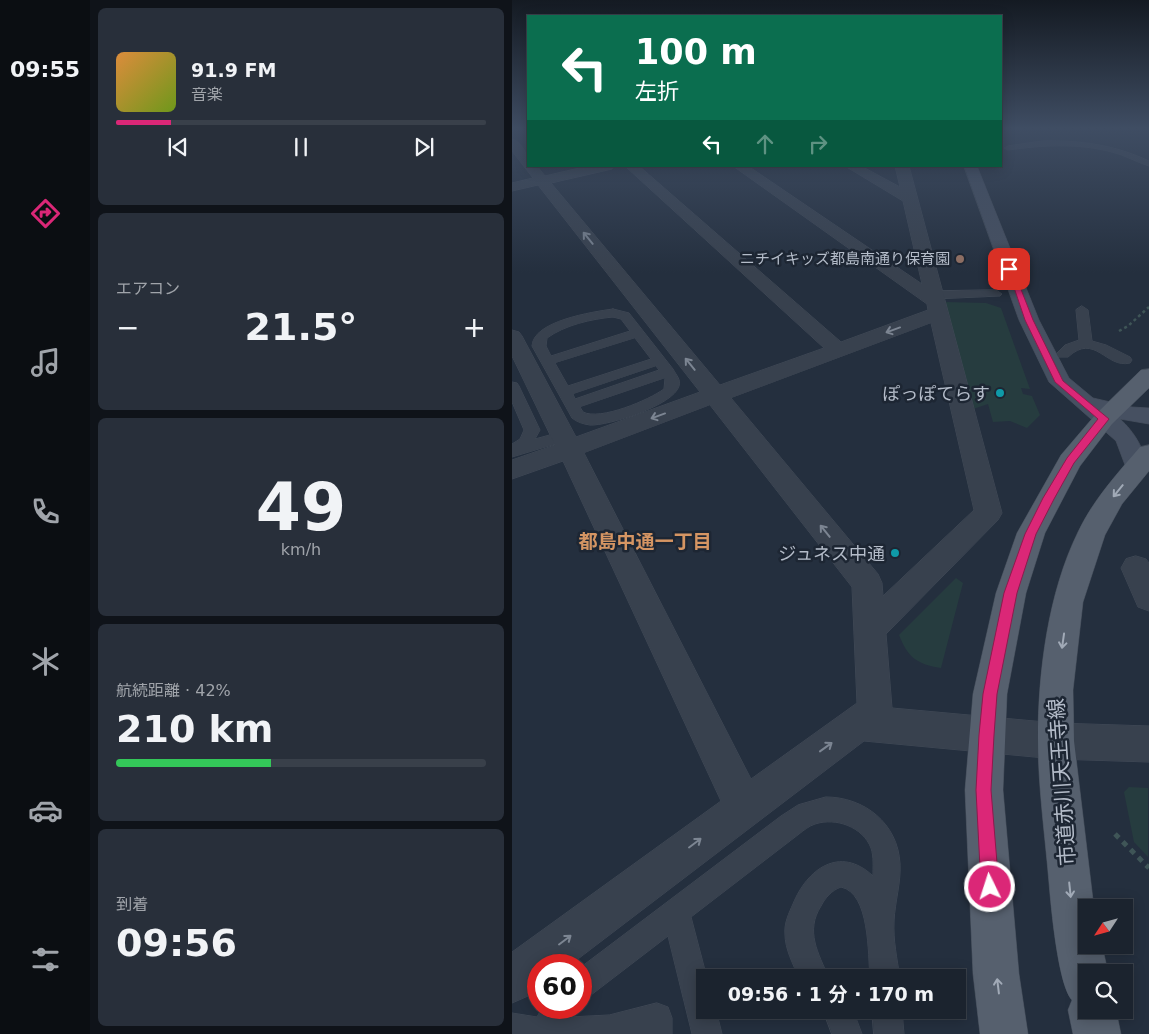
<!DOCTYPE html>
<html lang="ja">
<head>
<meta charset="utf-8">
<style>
  :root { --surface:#1b232e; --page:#282f3a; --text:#f1f3f6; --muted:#a0a4aa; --line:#39404a; --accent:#db2777 }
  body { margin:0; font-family:"DejaVu Sans","Noto Sans JP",sans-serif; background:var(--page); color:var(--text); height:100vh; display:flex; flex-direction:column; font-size:19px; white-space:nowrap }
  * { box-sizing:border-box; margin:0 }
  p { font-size:16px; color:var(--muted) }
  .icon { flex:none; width:28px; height:28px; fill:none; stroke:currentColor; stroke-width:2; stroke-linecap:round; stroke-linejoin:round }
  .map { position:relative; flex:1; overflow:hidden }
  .sheet { display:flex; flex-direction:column; gap:8px; padding:8px; background:#0f1319; width:422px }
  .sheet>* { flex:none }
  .guide { position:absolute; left:15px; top:15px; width:475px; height:152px; border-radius:0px; box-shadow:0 2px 12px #0003,0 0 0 1px var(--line); background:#0b6e4f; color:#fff; overflow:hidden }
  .needle { width:32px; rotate:234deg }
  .tools { position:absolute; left:566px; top:899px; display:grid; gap:10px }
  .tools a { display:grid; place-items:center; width:55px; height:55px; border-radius:0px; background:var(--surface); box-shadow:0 2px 12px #0003,0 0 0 1px var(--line); font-size:25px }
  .speed { position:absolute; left:15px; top:954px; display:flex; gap:10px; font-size:25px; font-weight:700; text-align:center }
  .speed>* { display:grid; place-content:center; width:65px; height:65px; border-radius:50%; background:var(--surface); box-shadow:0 2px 12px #0003,0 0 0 1px var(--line); line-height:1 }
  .speed .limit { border:8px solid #d22; background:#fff; color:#111 }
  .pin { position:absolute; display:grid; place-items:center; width:42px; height:42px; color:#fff; margin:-21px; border-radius:10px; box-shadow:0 2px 8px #0006 }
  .me { position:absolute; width:55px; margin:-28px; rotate:356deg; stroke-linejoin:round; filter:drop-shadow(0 0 4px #0008) }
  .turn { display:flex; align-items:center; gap:18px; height:105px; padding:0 25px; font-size:22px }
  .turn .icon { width:65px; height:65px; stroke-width:2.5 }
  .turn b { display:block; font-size:35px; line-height:42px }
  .lanes { display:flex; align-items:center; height:48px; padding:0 25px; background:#0003; justify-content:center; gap:25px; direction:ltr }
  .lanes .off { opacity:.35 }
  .big { font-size:38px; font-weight:700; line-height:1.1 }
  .sheet .card { flex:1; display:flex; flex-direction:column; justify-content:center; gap:8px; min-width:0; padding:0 18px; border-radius:8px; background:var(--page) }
  .sheet .dial { align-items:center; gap:0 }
  .dial b { font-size:65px; line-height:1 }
  .song { display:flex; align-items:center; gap:15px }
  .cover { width:60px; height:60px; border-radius:8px; background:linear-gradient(135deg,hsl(30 70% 55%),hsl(80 70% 35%)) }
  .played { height:5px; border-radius:2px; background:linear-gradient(90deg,var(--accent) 15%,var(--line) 15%) }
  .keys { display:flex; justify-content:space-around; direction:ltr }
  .heat { display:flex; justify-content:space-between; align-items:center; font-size:28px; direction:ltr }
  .charge { height:8px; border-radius:4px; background:linear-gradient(90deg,#34c759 42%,var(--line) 0) }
  .trip { position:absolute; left:184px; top:969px; width:270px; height:50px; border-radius:0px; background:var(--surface); box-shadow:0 2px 12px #0003,0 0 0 1px var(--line); font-weight:700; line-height:50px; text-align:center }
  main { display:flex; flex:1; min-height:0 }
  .tabs { display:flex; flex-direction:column; width:90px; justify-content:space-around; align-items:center; background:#0b0e12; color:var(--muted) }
  .tabs .icon { width:35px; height:35px }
  .tabs .current { color:var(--accent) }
  .tabs b { font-size:22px; color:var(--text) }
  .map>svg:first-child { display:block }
</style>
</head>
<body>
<main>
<nav class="tabs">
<b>09:55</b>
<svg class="icon current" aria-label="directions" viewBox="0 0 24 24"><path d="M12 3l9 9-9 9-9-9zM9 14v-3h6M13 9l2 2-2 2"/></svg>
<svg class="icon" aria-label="music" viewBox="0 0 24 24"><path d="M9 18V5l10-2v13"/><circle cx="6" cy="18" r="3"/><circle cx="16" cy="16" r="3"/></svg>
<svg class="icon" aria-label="phone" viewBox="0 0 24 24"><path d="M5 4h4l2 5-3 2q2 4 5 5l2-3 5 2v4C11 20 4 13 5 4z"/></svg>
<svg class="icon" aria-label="climate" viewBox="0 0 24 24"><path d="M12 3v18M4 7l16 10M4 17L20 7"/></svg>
<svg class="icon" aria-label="car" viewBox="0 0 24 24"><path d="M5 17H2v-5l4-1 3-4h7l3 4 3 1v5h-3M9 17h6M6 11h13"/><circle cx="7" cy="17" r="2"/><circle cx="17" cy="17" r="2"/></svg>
<svg class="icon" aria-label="filters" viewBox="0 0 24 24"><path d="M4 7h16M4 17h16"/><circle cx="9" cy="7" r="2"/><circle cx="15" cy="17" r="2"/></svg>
</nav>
<section class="sheet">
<div class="card">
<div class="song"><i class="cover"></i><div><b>91.9 FM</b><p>音楽</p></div></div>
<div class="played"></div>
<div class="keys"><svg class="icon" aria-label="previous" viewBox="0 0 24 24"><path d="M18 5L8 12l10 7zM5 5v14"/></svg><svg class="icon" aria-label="pause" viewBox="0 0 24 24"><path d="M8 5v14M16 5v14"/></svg><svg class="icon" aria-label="next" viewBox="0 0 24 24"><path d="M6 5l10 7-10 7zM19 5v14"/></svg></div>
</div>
<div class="card"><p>エアコン</p>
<div class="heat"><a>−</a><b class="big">21.5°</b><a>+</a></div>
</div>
<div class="card dial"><b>49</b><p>km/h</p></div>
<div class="card"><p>航続距離 · 42%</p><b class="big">210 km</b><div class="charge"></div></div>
<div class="card"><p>到着</p><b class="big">09:56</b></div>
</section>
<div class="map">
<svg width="637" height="1034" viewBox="0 0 637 1034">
  <rect width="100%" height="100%" fill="#242f3e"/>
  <path fill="#263c3f" d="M 433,302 L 474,303 L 489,308 L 518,389 L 509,388 L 511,394 L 520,396 L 528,415 L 515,428 L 498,421 L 481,422 L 476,404 L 461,409 Z
    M 444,578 L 451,583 L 429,668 C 405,664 396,658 387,635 Z
    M 617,787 L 636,788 L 636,857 L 622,842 L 612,792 Z"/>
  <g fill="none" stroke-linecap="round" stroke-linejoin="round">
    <g stroke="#414a57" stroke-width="1">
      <path id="lane" d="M 531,141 C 568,140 603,145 637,161 L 637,166 C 624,162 613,155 600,152 C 566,143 531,145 496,150 L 492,148 L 496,146 Z
        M 484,290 L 490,294 L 488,296 L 422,299 L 416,295 L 422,291 Z
        M 570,306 L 576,310 L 580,341 L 594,345 L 618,357 L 620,360 L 618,363 C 594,369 583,332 556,357 L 546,357 L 544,354 L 553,345 L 567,340 L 564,310 Z
        M 101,309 L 117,313 L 161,369 C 164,375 169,379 167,386 C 162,405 96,426 78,425 C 71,424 65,422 60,418 L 20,346 C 21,321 80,312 101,309 ZM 101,317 L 109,319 L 118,331 L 39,356 L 34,346 L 35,338 C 53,325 79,319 101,317 ZM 123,338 L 139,359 L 56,386 L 43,363 ZM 144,366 L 147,370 L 63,399 L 61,394 ZM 153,378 L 152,389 C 137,400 88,421 71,412 L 68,407 Z
        M 0,382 L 5,383 L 7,386 L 28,430 L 23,439 L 45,433 L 50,434 L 53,438 L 50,442 L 0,457 L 0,444 L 8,439 L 12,430 L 0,402 Z
        M 314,797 C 352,797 386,823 388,864 C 389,883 383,901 382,921 C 381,940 385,959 388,978 L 358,978 C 356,954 358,893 329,887 C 320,890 313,898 309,906 C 293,931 306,953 317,978 L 287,978 C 281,964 273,949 273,934 C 272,923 277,913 281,904 C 295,869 328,845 361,876 C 361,867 362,857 359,848 C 351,827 324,817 303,824 C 297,826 292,830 287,834 L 179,917 L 195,978 L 192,978 L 192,1010 L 204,1010 L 210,1034 L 180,1034 L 156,936 L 79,995 L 69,1000 L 69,967 L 269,816 L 286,805 Z
        M 145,1003 L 156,1007 L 160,1018 L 160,1034 L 0,1034 L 0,1013 L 25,1017 L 30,1008 L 62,1008 L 58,1017 L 97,1015 Z
        M 311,1010 L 341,1010 L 350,1034 L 320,1034 Z
        M 360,1010 L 390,1010 L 392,1034 L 362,1034 Z"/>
    </g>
    <g stroke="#414a57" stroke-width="1">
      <path id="street" d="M 0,139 C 11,142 16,156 16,166 L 25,166 L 33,176 L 76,166 L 101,166 L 100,169 L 39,183 L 208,385 L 312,348 L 113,166 L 127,166 L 329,342 L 416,310 L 415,304 L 221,166 L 236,166 L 410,284 L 391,201 L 333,166 L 349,166 L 388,187 L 383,166 L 397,166 L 490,513 L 486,520 L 374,634 L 380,708 L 544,723 L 637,726 L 637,762 L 544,759 L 352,741 L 58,965 L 26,965 L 26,989 L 16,996 L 0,1003 L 0,952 L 209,801 L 51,461 L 0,479 L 0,460 L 43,445 L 0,356 L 0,330 L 7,332 L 10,336 L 64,437 L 188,392 L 26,185 L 0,191 L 0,183 L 21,178 L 0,151 ZM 419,323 L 462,510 L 371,596 L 370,583 L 366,574 L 219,398 ZM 198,405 L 340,587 L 345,703 L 239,779 L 72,453 Z
        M 624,556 L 634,559 L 637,563 L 637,611 L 626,607 L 609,568 L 614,559 Z"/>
    </g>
    <g stroke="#414a57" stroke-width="1">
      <path id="secondary" d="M 452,166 L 465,166 L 527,320 L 557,378 L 581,398 L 620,407 L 637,408 L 637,424 L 608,419 C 621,430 637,454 634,473 L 625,476 L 616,473 L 604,441 L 537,382 L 507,320 Z"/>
    </g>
    <g stroke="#414a57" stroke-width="1">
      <path id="primary" d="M 637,369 L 637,388 L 600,424 L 568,466 L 533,533 L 514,593 L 495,694 L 491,790 L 507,974 L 516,1034 L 468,1034 L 461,974 L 453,790 L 461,694 L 484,593 L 505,533 L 549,455 L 584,414 L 629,370 Z
        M 637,445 L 637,471 L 610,504 L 593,535 L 571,602 L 561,690 L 562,741 L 582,908 L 575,908 L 575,945 L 590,945 L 596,972 L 575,972 L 575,1010 L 604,1010 L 609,1034 L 561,1034 L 556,1010 L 560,1000 C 546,985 539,906 537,883 C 533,835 526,787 526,739 C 526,672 536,593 566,532 C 581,500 605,474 628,447 Z"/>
    </g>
    <path stroke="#3f5557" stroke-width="2.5" stroke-dasharray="3 3" stroke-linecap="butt" d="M 607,331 L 616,326 L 637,307"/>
    <path stroke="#3f5557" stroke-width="5" stroke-dasharray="5.5 5.5" stroke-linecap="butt" d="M 603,834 L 637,868"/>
    <use href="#lane" fill="#38414e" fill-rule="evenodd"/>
    <use href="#street" fill="#38414e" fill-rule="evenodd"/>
    <use href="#secondary" fill="#465061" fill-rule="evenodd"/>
    <use href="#primary" fill="#56606e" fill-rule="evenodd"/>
  </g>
  <defs><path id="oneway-shaft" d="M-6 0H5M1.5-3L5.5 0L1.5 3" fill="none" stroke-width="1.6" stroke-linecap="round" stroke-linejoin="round" transform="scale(1.25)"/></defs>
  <g stroke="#7c8592">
    <use href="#oneway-shaft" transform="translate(76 238) rotate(-129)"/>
    <use href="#oneway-shaft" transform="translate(381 330) rotate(160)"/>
    <use href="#oneway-shaft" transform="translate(178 364) rotate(-129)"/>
    <use href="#oneway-shaft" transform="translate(146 416) rotate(160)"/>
    <use href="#oneway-shaft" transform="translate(313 531) rotate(-129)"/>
    <use href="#oneway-shaft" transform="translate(314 747) rotate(-36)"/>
    <use href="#oneway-shaft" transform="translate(183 843) rotate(-37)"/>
    <use href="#oneway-shaft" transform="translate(53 940) rotate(-37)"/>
  </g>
  <g stroke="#a1aab7">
    <use href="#oneway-shaft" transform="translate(606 491) rotate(129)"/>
    <use href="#oneway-shaft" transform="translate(551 641) rotate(98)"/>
    <use href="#oneway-shaft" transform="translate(558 890) rotate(84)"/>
    <use href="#oneway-shaft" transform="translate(486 986) rotate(-97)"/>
  </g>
  <linearGradient id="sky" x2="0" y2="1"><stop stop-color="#141a22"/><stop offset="0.47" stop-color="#3f4d63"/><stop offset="1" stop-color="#3f4d63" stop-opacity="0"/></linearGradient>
  <rect width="637" height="273" fill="url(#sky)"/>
  <path fill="#db2777" stroke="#8e194d" d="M 495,267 L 501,269 L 521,320 L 551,381 L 597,419 L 562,463 L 542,499 L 524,534 L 505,593 L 485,694 L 482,735 L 479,790 L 487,887 L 484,893 L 478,895 L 472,893 L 469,887 L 464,790 L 467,735 L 471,694 L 492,593 L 513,534 L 531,498 L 555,458 L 586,419 L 543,382 L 513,320 Z"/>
  <circle fill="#8d6e63" stroke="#1d2633" stroke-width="2" cx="448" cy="259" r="5"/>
  <g fill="#0f9aa8" stroke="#1d2633" stroke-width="2">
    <circle cx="488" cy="393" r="5"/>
    <circle cx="383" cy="553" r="5"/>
  </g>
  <g text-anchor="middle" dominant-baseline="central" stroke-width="5" stroke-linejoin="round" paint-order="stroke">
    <g font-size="15" fill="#b4bcc9" stroke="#1d2633" text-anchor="end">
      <text x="438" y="259">ニチイキッズ都島南通り保育園</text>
    </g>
    <g font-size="18" fill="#b4bcc9" stroke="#1d2633" text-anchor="end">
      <text x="478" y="393">ぽっぽてらす</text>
      <text x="373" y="553">ジュネス中通</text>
    </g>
    <g font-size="19" font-weight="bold" fill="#d59563" stroke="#1d2633">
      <text x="133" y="541">都島中通一丁目</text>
    </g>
    <g font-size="21" fill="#b4bcc9" stroke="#1d2633">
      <text transform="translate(550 782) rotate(-94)">市道赤川天王寺線</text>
    </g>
  </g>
</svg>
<div class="tools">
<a><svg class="needle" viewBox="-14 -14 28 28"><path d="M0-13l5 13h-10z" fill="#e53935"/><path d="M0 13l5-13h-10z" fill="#a0a4aa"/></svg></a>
<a><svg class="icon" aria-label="search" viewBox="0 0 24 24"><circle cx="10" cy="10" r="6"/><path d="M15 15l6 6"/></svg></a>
</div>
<div class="speed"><div class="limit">60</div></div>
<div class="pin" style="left:497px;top:269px;background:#d93025"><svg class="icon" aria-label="arrive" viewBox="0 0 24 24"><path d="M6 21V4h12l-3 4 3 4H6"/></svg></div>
<svg class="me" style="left:478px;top:887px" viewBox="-20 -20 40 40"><circle r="17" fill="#db2777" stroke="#fff" stroke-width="3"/><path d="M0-11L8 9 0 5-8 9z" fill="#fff"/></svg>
<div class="trip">09:56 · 1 分 · 170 m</div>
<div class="guide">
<div class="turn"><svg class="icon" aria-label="left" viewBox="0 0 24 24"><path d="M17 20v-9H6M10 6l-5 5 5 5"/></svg><div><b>100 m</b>左折</div></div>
<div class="lanes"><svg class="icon" aria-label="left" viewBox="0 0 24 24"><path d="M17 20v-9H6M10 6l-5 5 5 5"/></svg><svg class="icon off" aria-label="ahead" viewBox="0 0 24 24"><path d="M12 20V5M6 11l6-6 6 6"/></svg><svg class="icon off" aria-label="right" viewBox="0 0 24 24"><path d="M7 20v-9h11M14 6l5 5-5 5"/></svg></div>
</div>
</div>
</main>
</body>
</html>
